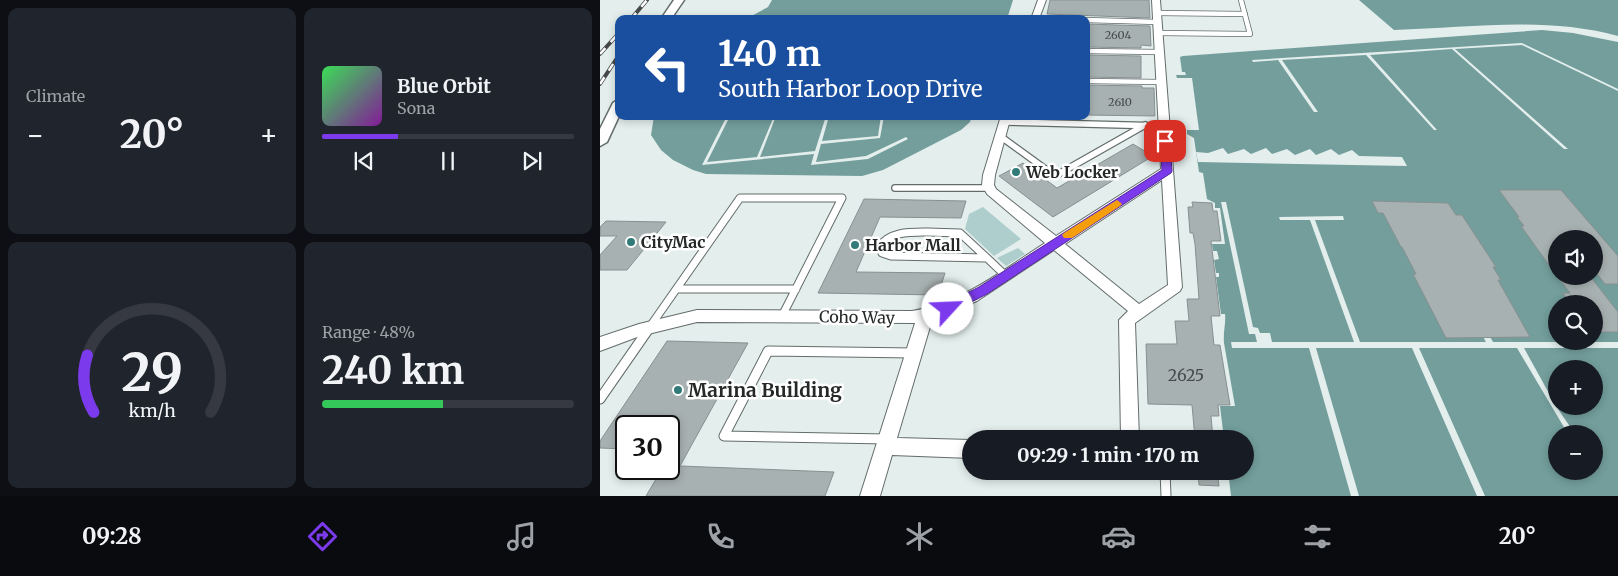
<!DOCTYPE html>
<html lang="en">
<head>
<meta charset="utf-8">
<style>
  :root { --surface:#171b24; --page:#20242c; --text:#f1f3f6; --muted:#9ea1a6; --line:#363941; --accent:#7c3aed }
  body { margin:0; font-family:Merriweather,serif; background:var(--page); color:var(--text); height:100vh; display:flex; flex-direction:column; font-size:19px; white-space:nowrap }
  * { box-sizing:border-box; margin:0 }
  p { font-size:16px; color:var(--muted) }
  .icon { flex:none; width:28px; height:28px; fill:none; stroke:currentColor; stroke-width:2; stroke-linecap:round; stroke-linejoin:round }
  .map { position:relative; flex:1; overflow:hidden }
  .side { display:flex; flex-direction:column; gap:8px; padding:8px; background:#0d0f14; width:600px }
  .side>* { flex:none }
  .top-card { position:absolute; left:15px; top:15px; width:475px; height:105px; border-radius:10px; box-shadow:0 2px 8px #0003; background:#1a4fa0; color:#fff; overflow:hidden }
  .buttons { position:absolute; left:948px; top:230px; display:grid; gap:10px }
  .buttons a { display:grid; place-items:center; width:55px; height:55px; border-radius:50%; background:var(--surface); box-shadow:0 2px 8px #0003; font-size:25px }
  .speed { position:absolute; left:15px; top:415px; display:flex; gap:10px; font-size:25px; font-weight:700; text-align:center }
  .speed>* { display:grid; place-content:center; width:65px; height:65px; border-radius:50%; background:var(--surface); box-shadow:0 2px 8px #0003; line-height:1 }
  .speed .limit { border:2px solid #111; border-radius:8px; background:#fff; color:#111 }
  .pin { position:absolute; display:grid; place-items:center; width:42px; height:42px; color:#fff; margin:-21px; border-radius:10px; box-shadow:0 2px 8px #0006 }
  .me { position:absolute; width:55px; margin:-28px; rotate:65deg; stroke-linejoin:round; filter:drop-shadow(0 0 4px #0008) }
  .turn { display:flex; align-items:center; gap:18px; height:105px; padding:0 20px; font-size:22px }
  .turn .icon { width:65px; height:65px; stroke-width:2.5 }
  .turn b { display:block; font-size:35px; line-height:42px }
  .big { font-size:38px; font-weight:700; line-height:1.1 }
  .side .tile { flex:1; display:flex; flex-direction:column; justify-content:center; gap:8px; min-width:0; padding:0 18px; border-radius:10px; background:var(--page) }
  .side .dial { align-items:center; gap:0 }
  .dial svg { height:130px; overflow:visible; fill:none; stroke:var(--line); stroke-width:7; stroke-linecap:round; text-anchor:middle }
  .dial text { fill:var(--text); stroke:none }
  .song { display:flex; align-items:center; gap:15px }
  .cover { width:60px; height:60px; border-radius:8px; background:linear-gradient(135deg,hsl(130 70% 55%),hsl(290 70% 35%)) }
  .played { height:5px; border-radius:2px; background:linear-gradient(90deg,var(--accent) 30%,var(--line) 30%) }
  .keys { display:flex; justify-content:space-around; direction:ltr }
  .heat { display:flex; justify-content:space-between; align-items:center; font-size:28px; direction:ltr }
  .charge { height:8px; border-radius:4px; background:linear-gradient(90deg,#34c759 48%,var(--line) 0) }
  .side .tiles { flex:1; display:grid; gap:8px; grid-template-columns:repeat(2,1fr) }
  .trip { position:absolute; left:362px; top:430px; width:292px; height:50px; border-radius:25px; background:var(--surface); box-shadow:0 2px 8px #0003; font-weight:700; line-height:50px; text-align:center }
  .tabs { display:flex; height:80px; justify-content:space-around; align-items:center; background:#090b0e; color:var(--muted) }
  .tabs .icon { width:35px; height:35px }
  .tabs .selected { color:var(--accent) }
  .tabs b { font-size:22px; color:var(--text) }
  main { display:flex; flex:1; min-height:0 }
  .map>svg:first-child { display:block }
</style>
</head>
<body>
<main>
<section class="side">
<div class="tiles">
<div class="tile"><p>Climate</p>
<div class="heat"><a>−</a><b class="big">20°</b><a>+</a></div>
</div>
<div class="tile">
<div class="song"><i class="cover"></i><div><b>Blue Orbit</b><p>Sona</p></div></div>
<div class="played"></div>
<div class="keys"><svg class="icon" aria-label="previous" viewBox="0 0 24 24"><path d="M18 5L8 12l10 7zM5 5v14"/></svg><svg class="icon" aria-label="pause" viewBox="0 0 24 24"><path d="M8 5v14M16 5v14"/></svg><svg class="icon" aria-label="next" viewBox="0 0 24 24"><path d="M6 5l10 7-10 7zM19 5v14"/></svg></div>
</div>
<div class="tile dial"><svg viewBox="0 0 100 80">
<path d="M14 69A42 42 0 1 1 86 69"/>
<path d="M14 69A42 42 0 0 1 10 34" stroke="#7c3aed"/>
<text x="50" y="56" font-size="32" font-weight="700">29</text>
<text x="50" y="72" font-size="11">km/h</text>
</svg></div>
<div class="tile"><p>Range · 48%</p><b class="big">240 km</b><div class="charge"></div></div>
</div>
</section>
<div class="map">
<svg width="1018" height="496" viewBox="0 0 1018 496">
  <rect width="100%" height="100%" fill="#e3eeed"/>
  <path fill="#adcecc" d="M 383,207 L 421,239 L 394,256 L 365,229 L 369,214 Z
    M 418,248 L 425,254 L 406,266 L 397,258 Z"/>
  <path fill="#739e9c" fill-rule="evenodd" d="M 172,0 L 413,0 L 407,19 L 146,19 L 168,7 Z
    M 759,0 L 1018,0 L 1018,36 C 944,16 869,28 794,30 Z
    M 942,30 L 973,33 L 1018,42 L 1018,496 L 631,496 L 628,471 L 646,471 L 646,439 L 624,439 L 620,406 L 635,406 L 624,343 C 623,332 626,324 625,314 L 621,314 L 616,277 L 619,277 L 619,273 L 616,273 L 614,260 L 619,259 L 617,251 L 613,251 L 612,244 L 625,244 L 620,208 L 615,208 L 615,203 L 607,199 L 603,173 L 599,172 L 594,138 L 587,134 L 587,130 L 599,130 L 592,78 L 577,78 L 576,75 L 586,75 L 585,72 L 582,72 L 580,57 L 583,56 ZM 956,239 L 994,239 L 994,276 L 956,276 ZM 956,304 L 994,304 L 994,341 L 956,341 ZM 956,369 L 994,369 L 994,406 L 956,406 ZM 956,434 L 994,434 L 994,471 L 956,471 Z
    M 54,116 L 372,116 L 370,122 L 361,130 L 283,170 L 262,176 L 106,174 L 93,170 L 73,160 L 61,150 L 51,135 Z"/>
  <path fill="#e3eeed" d="M 922,43 L 1018,89 L 1018,91 L 922,45 L 855,49 L 968,149 L 964,149 L 852,49 L 770,55 L 837,130 L 834,130 L 766,55 L 682,60 L 718,112 L 714,112 L 678,60 L 653,62 L 652,60 Z
    M 127,116 L 130,116 L 107,162 L 157,157 L 174,116 L 176,116 L 160,157 L 215,151 L 226,116 L 229,116 L 222,141 L 278,136 L 281,116 L 284,116 L 280,138 L 221,144 L 216,162 L 266,156 L 306,137 L 308,139 L 268,159 L 211,165 L 214,154 L 102,165 Z
    M 623,148 L 628,154 L 644,149 L 651,154 L 666,148 L 672,154 L 687,149 L 695,155 L 710,149 L 716,155 L 731,149 L 739,155 L 752,150 L 759,156 L 802,157 L 807,166 L 598,162 L 596,152 L 608,153 Z
    M 621,202 L 626,202 L 653,327 L 658,328 L 660,333 L 670,333 L 672,342 L 754,342 L 710,220 L 680,220 L 679,217 L 743,216 L 744,220 L 715,220 L 760,342 L 886,342 L 809,202 L 814,202 L 893,342 L 1018,342 L 1018,348 L 924,348 L 956,406 L 975,434 L 968,434 L 917,348 L 819,348 L 885,496 L 877,496 L 812,348 L 716,348 L 759,496 L 751,496 L 709,348 L 632,348 L 631,342 L 657,342 L 655,334 L 649,334 Z"/>
  <path fill="#a8b1b1" stroke="#879090" d="M 450,0 L 549,0 L 550,18 L 447,14 Z
    M 486,24 L 550,26 L 551,46 L 541,45 L 541,48 L 486,47 Z
    M 486,55 L 541,56 L 541,78 L 486,77 Z
    M 486,85 L 542,86 L 542,88 L 554,88 L 555,116 L 486,115 Z
    M 533,144 L 553,156 L 453,217 L 399,176 L 423,163 L 457,188 Z
    M 899,190 L 961,190 L 1018,256 L 1018,284 L 1005,284 L 994,270 L 994,239 L 956,239 L 956,275 L 921,226 L 924,226 L 917,217 L 919,217 Z
    M 264,199 L 366,201 L 361,218 L 280,217 L 256,272 L 345,273 L 338,295 L 218,293 Z
    M 772,201 L 848,203 L 856,215 L 862,215 L 896,267 L 893,267 L 901,280 L 898,280 L 930,337 L 846,338 L 813,274 L 816,274 L 802,247 L 801,247 L 783,213 L 778,213 Z
    M 592,202 L 612,203 L 613,211 L 617,211 L 621,241 L 611,241 L 620,316 L 611,316 L 614,345 L 620,345 L 630,405 L 618,405 L 619,416 L 611,416 L 613,439 L 595,439 L 592,405 L 548,404 L 546,344 L 577,344 L 575,321 L 589,321 L 587,299 L 599,299 L 595,244 L 593,233 L 590,233 L 588,207 L 593,207 Z
    M 6,221 L 66,222 L 27,270 L 0,270 L 0,255 L 17,236 L 0,236 L 0,227 Z
    M 957,276 L 990,276 L 1018,312 L 1018,332 L 994,332 L 994,304 L 970,304 L 963,293 L 970,293 Z
    M 67,341 L 148,343 L 80,466 L 234,472 L 225,496 L 46,496 L 62,469 L 69,469 L 69,426 L 26,426 L 26,449 L 0,448 L 0,441 Z
    M 598,471 L 617,471 L 619,486 L 599,485 Z"/>
  <g fill="none" stroke-linecap="round" stroke-linejoin="round">
    <g stroke="#636c6b" stroke-width="6">
      <path id="service-far3" d="M 557,13 L 645,14
        M 486,20 L 558,22
        M 558,33 L 650,34 L 641,0
        M 486,51 L 559,52
        M 486,81 L 561,82"/>
    </g>
    <g stroke="#636c6b" stroke-width="8">
      <path id="service-far2" d="M 404,122 L 564,126
        M 400,136 L 455,176 L 545,125
        M 295,188 L 389,188"/>
    </g>
    <g stroke="#636c6b" stroke-width="9">
      <path id="service-far1" d="M 328,232 L 360,233 L 387,258 L 291,256 L 282,253 L 279,247 C 290,231 310,232 328,232 Z
        M 387,258 L 406,276
        M 77,289 L 196,289
        M 49,328 L 140,198 L 242,198 L 182,316"/>
    </g>
    <g stroke="#636c6b" stroke-width="11">
      <path id="service" d="M 0,399 L 50,327
        M 287,439 L 124,436 L 168,351 L 314,353
        M 565,471 L 566,496"/>
    </g>
    <g stroke="#636c6b" stroke-width="2">
      <path id="minor" d="M 438,0 L 446,0 L 439,19 L 431,19 Z
        M 552,0 L 560,0 L 582,287 L 580,291 L 535,323 L 539,439 L 521,439 L 519,320 L 528,311 L 454,250 L 377,301 L 332,320 L 297,438 L 371,440 L 371,458 L 292,455 L 280,496 L 260,496 L 315,323 L 97,322 L 40,336 L 0,351 L 0,337 L 39,324 L 97,310 L 312,311 C 362,303 403,270 445,243 L 387,194 L 382,185 L 383,175 L 401,116 L 411,116 L 395,175 L 394,185 L 396,189 L 456,236 L 561,169 ZM 562,180 L 568,285 L 539,304 L 465,244 Z"/>
    </g>
    <g stroke="#636c6b" stroke-width="3">
      <path id="tertiary" d="M 74,0 L 84,0 L 71,19 L 61,19 Z
        M 19,99 L 19,116 L 7,142 L 0,146 L 0,129 L 13,103 Z"/>
    </g>
    <use href="#service-far3" stroke="#fff" stroke-width="4.5"/>
    <use href="#service-far2" stroke="#fff" stroke-width="5.5"/>
    <use href="#service-far1" stroke="#fff" stroke-width="7"/>
    <use href="#service" stroke="#fff" stroke-width="9"/>
    <use href="#minor" fill="#fff" fill-rule="evenodd"/>
    <use href="#tertiary" fill="#fff" fill-rule="evenodd"/>
    <g stroke="#454a49" stroke-width="4">
      <path id="rail" d="M 31,19 L 47,0
        M 0,54 L 19,33
        M 0,84 L 19,55"/>
    </g>
    <use href="#rail" stroke="#fff" stroke-width="2.5" stroke-dasharray="8" stroke-linecap="butt"/>
  </g>
  <path fill="#7c3aed" stroke="#51269a" d="M 565,138 L 570,141 L 572,171 L 571,173 L 387,294 L 352,312 L 343,312 L 341,309 L 343,305 L 379,287 L 562,170 L 560,141 Z"/>
  <path fill="#f59e0b" d="M 517,200 L 522,204 L 520,206 L 472,238 L 464,238 L 462,235 L 464,233 Z"/>
  <g fill="#317a78" stroke="#fff" stroke-width="2">
    <circle cx="416" cy="172" r="5"/>
    <circle cx="31" cy="242" r="5"/>
    <circle cx="255" cy="245" r="5"/>
    <circle cx="78" cy="390" r="5"/>
  </g>
  <g text-anchor="middle" dominant-baseline="central" stroke-width="5" stroke-linejoin="round" paint-order="stroke">
    <g font-size="11" fill="#454a4a">
      <text x="518" y="35">2604</text>
      <text x="520" y="102">2610</text>
    </g>
    <g font-size="16" font-weight="bold" fill="#242827" stroke="#fff" text-anchor="start">
      <text x="426" y="172">Web Locker</text>
      <text x="41" y="242">CityMac</text>
      <text x="265" y="245">Harbor Mall</text>
    </g>
    <g font-size="16" fill="#242827" stroke="#fff">
      <text transform="translate(257 317) rotate(1)">Coho Way</text>
    </g>
    <g font-size="16" fill="#454a4a">
      <text x="586" y="375">2625</text>
    </g>
    <g font-size="19" font-weight="bold" fill="#242827" stroke="#fff" text-anchor="start">
      <text x="88" y="390">Marina Building</text>
    </g>
  </g>
</svg>
<div class="buttons">
<a><svg class="icon" aria-label="sound" viewBox="0 0 24 24"><path d="M4 9h4l5-4v14l-5-4H4zM17 9q2 3 0 6"/></svg></a>
<a><svg class="icon" aria-label="search" viewBox="0 0 24 24"><circle cx="10" cy="10" r="6"/><path d="M15 15l6 6"/></svg></a>
<a>+</a>
<a>−</a>
</div>
<div class="speed"><div class="limit">30</div></div>
<div class="pin" style="left:565px;top:141px;background:#d93025"><svg class="icon" aria-label="arrive" viewBox="0 0 24 24"><path d="M6 21V4h12l-3 4 3 4H6"/></svg></div>
<svg class="me" style="left:348px;top:309px" viewBox="-20 -20 40 40"><circle r="19" fill="#fff"/><path d="M0-13L10 11 0 6-10 11z" fill="#7c3aed"/></svg>
<div class="trip">09:29 · 1 min · 170 m</div>
<div class="top-card">
<div class="turn"><svg class="icon" aria-label="left" viewBox="0 0 24 24"><path d="M17 20v-9H6M10 6l-5 5 5 5"/></svg><div><b>140 m</b>South Harbor Loop Drive</div></div>
</div>
</div>
</main>
<nav class="tabs">
<b>09:28</b>
<svg class="icon selected" aria-label="directions" viewBox="0 0 24 24"><path d="M12 3l9 9-9 9-9-9zM9 14v-3h6M13 9l2 2-2 2"/></svg>
<svg class="icon" aria-label="music" viewBox="0 0 24 24"><path d="M9 18V5l10-2v13"/><circle cx="6" cy="18" r="3"/><circle cx="16" cy="16" r="3"/></svg>
<svg class="icon" aria-label="phone" viewBox="0 0 24 24"><path d="M5 4h4l2 5-3 2q2 4 5 5l2-3 5 2v4C11 20 4 13 5 4z"/></svg>
<svg class="icon" aria-label="climate" viewBox="0 0 24 24"><path d="M12 3v18M4 7l16 10M4 17L20 7"/></svg>
<svg class="icon" aria-label="car" viewBox="0 0 24 24"><path d="M5 17H2v-5l4-1 3-4h7l3 4 3 1v5h-3M9 17h6M6 11h13"/><circle cx="7" cy="17" r="2"/><circle cx="17" cy="17" r="2"/></svg>
<svg class="icon" aria-label="filters" viewBox="0 0 24 24"><path d="M4 7h16M4 17h16"/><circle cx="9" cy="7" r="2"/><circle cx="15" cy="17" r="2"/></svg>
<b>20°</b>
</nav>
</body>
</html>
